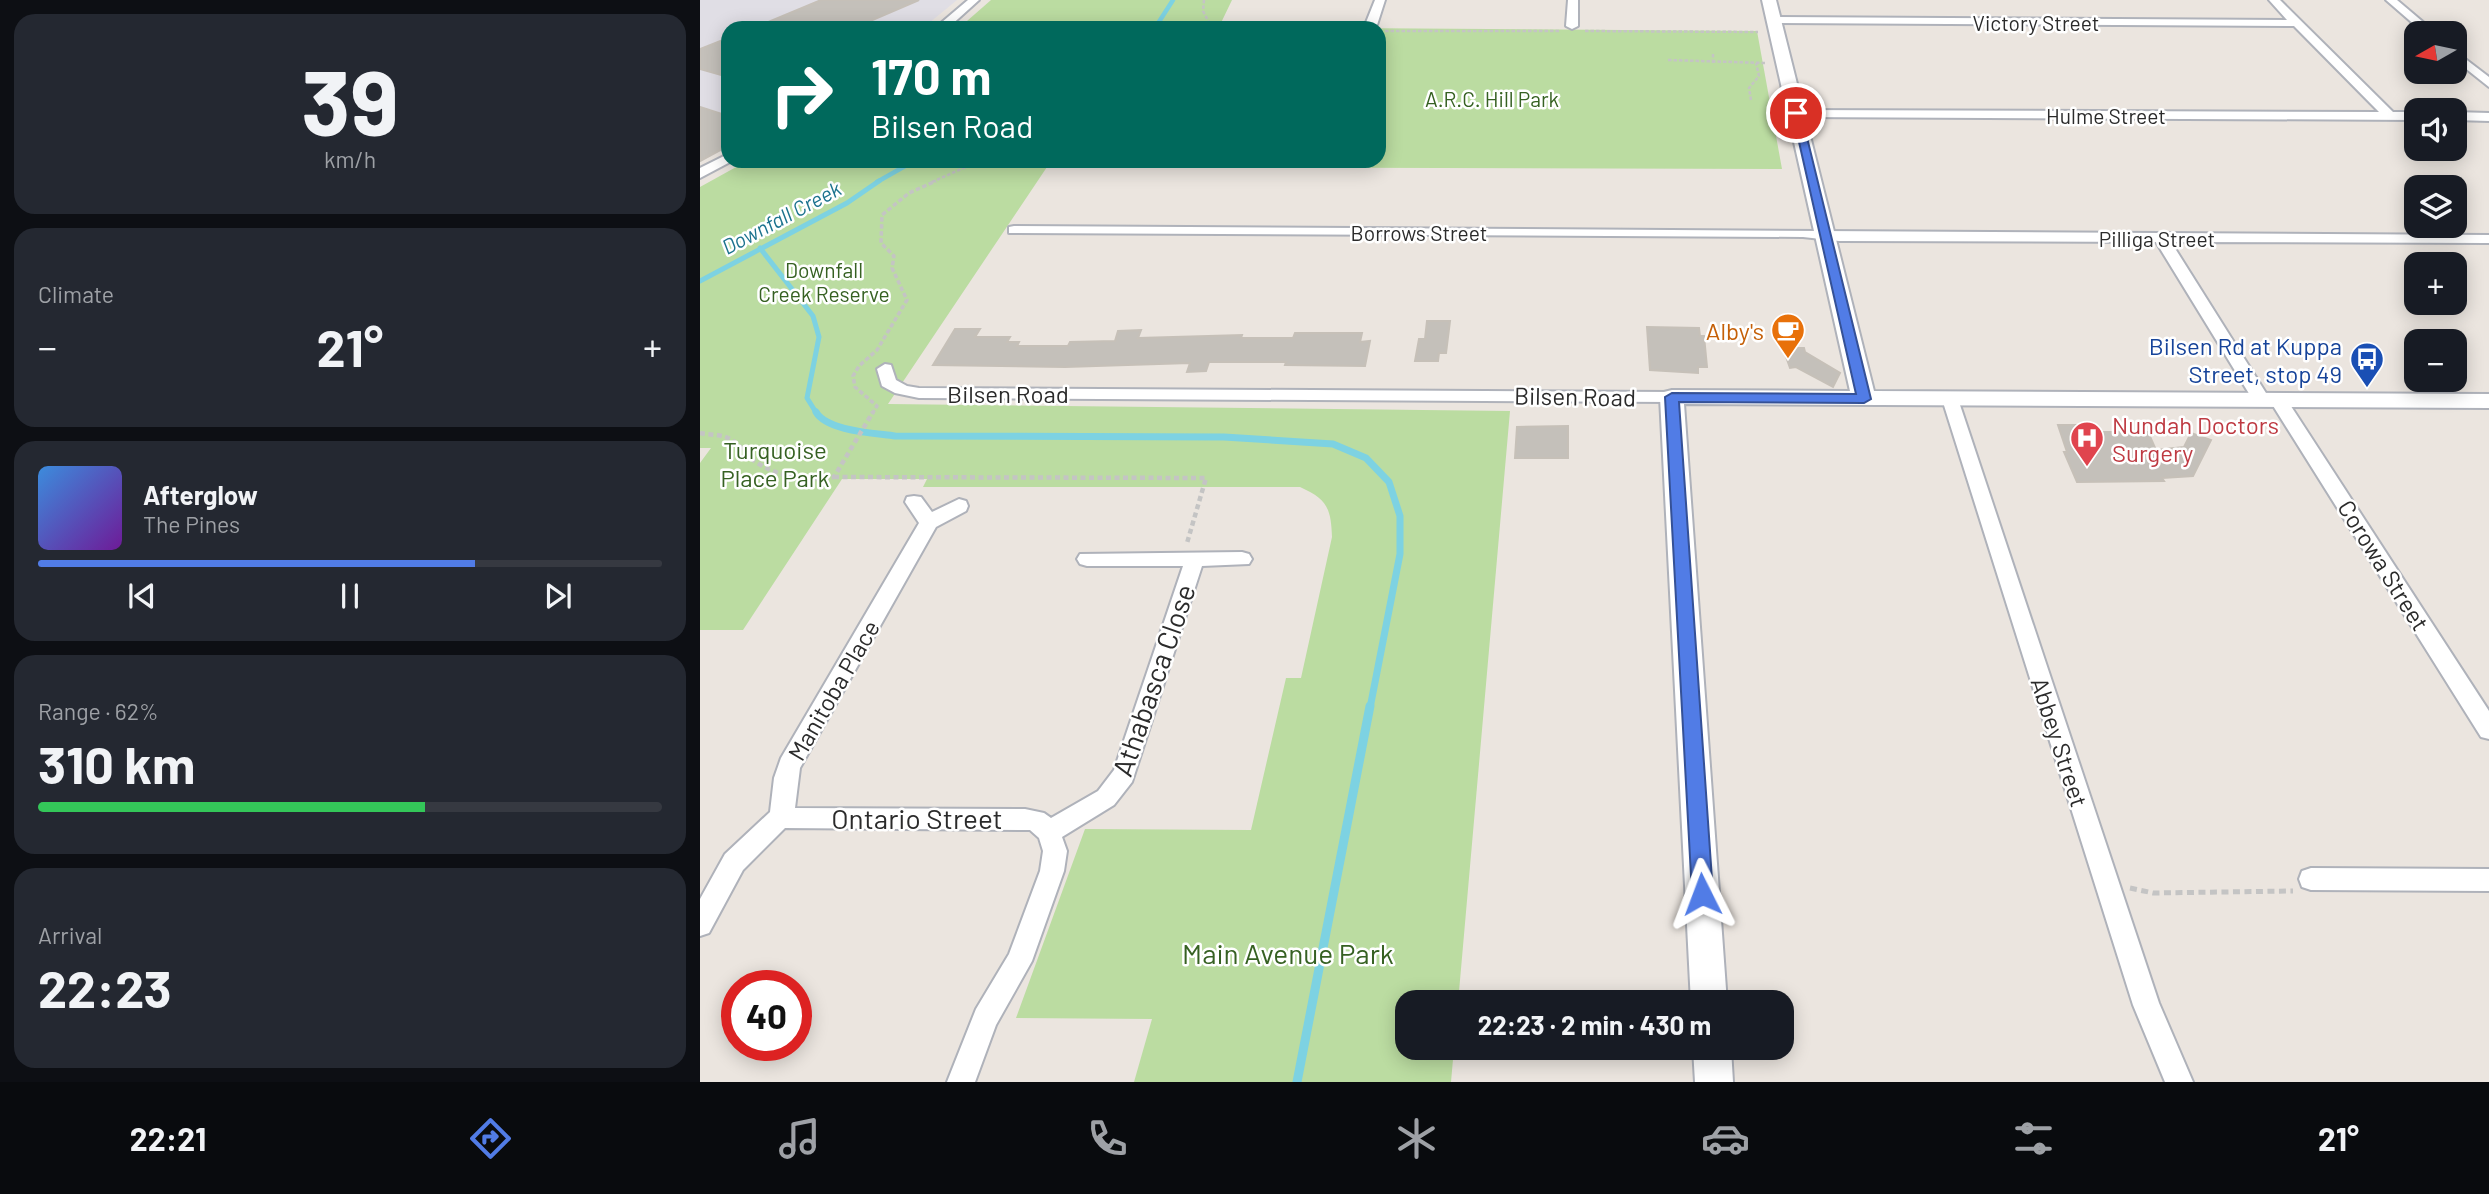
<!DOCTYPE html>
<html lang="en">
<head>
<meta charset="utf-8">
<style>
  :root { --surface:#171b24; --page:#242831; --text:#f1f3f6; --muted:#9ea1a6; --line:#363941; --accent:#517ce6 }
  body { margin:0; font-family:Barlow,sans-serif; background:var(--page); color:var(--text); height:100vh; display:flex; flex-direction:column; font-size:26px; white-space:nowrap }
  * { box-sizing:border-box; margin:0 }
  p { font-size:23px; color:var(--muted) }
  .icon { flex:none; width:38px; height:38px; fill:none; stroke:currentColor; stroke-width:2; stroke-linecap:round; stroke-linejoin:round }
  .map { position:relative; flex:1; overflow:hidden }
  .side { display:flex; flex-direction:column; gap:14px; padding:14px; background:#0d0f14; width:700px }
  .side>* { flex:none }
  .top-card { position:absolute; left:21px; top:21px; width:665px; height:147px; border-radius:21px; box-shadow:0 4px 18px #0003; background:#00695c; color:#fff; overflow:hidden }
  .needle { width:46px; rotate:261deg }
  .buttons { position:absolute; left:1704px; top:21px; display:grid; gap:14px }
  .buttons a { display:grid; place-items:center; width:63px; height:63px; border-radius:14px; background:var(--surface); box-shadow:0 4px 18px #0003; font-size:35px }
  .speed { position:absolute; left:21px; top:970px; display:flex; gap:14px; font-size:35px; font-weight:700; text-align:center }
  .speed>* { display:grid; place-content:center; width:91px; height:91px; border-radius:50%; background:var(--surface); box-shadow:0 4px 18px #0003; line-height:1 }
  .speed .limit { border:10px solid #d22; background:#fff; color:#111 }
  .pin { position:absolute; display:grid; place-items:center; width:60px; height:60px; color:#fff; margin:-30px; border:4px solid #fff; border-radius:50%; box-shadow:0 2px 7px #0007 }
  .me { position:absolute; width:77px; margin:-38px; rotate:357deg; stroke-linejoin:round; filter:drop-shadow(0 0 5px #0008) }
  .turn { display:flex; align-items:center; gap:24px; height:147px; padding:0 35px; font-size:32px }
  .turn .icon { width:91px; height:91px; stroke-width:2.5 }
  .turn b { display:block; font-size:49px; line-height:60px }
  .big { font-size:52px; font-weight:700; line-height:1.1 }
  .side .card { flex:1; display:flex; flex-direction:column; justify-content:center; gap:10px; min-width:0; padding:0 24px; border-radius:21px; background:var(--page) }
  .side .dial { align-items:center; gap:0 }
  .dial b { font-size:91px; line-height:1 }
  .song { display:flex; align-items:center; gap:21px }
  .cover { width:84px; height:84px; border-radius:10px; background:linear-gradient(135deg,hsl(210 70% 55%),hsl(280 70% 35%)) }
  .played { height:7px; border-radius:4px; background:linear-gradient(90deg,var(--accent) 70%,var(--line) 70%) }
  .keys { display:flex; justify-content:space-around; direction:ltr }
  .heat { display:flex; justify-content:space-between; align-items:center; font-size:38px; direction:ltr }
  .charge { height:10px; border-radius:5px; background:linear-gradient(90deg,#34c759 62%,var(--line) 0) }
  .trip { position:absolute; left:695px; top:990px; width:399px; height:70px; border-radius:21px; background:var(--surface); box-shadow:0 4px 18px #0003; font-weight:700; line-height:70px; text-align:center }
  .tabs { display:flex; height:112px; justify-content:space-around; align-items:center; background:#090b0e; color:var(--muted) }
  .tabs .icon { width:49px; height:49px }
  .tabs .selected { color:var(--accent) }
  .tabs b { font-size:32px; color:var(--text) }
  main { display:flex; flex:1; min-height:0 }
  .map>svg:first-child { display:block }
</style>
</head>
<body>
<main>
<section class="side">
<div class="card dial"><b>39</b><p>km/h</p></div>
<div class="card"><p>Climate</p>
<div class="heat"><a>−</a><b class="big">21°</b><a>+</a></div>
</div>
<div class="card">
<div class="song"><i class="cover"></i><div><b>Afterglow</b><p>The Pines</p></div></div>
<div class="played"></div>
<div class="keys"><svg class="icon" aria-label="previous" viewBox="0 0 24 24"><path d="M18 5L8 12l10 7zM5 5v14"/></svg><svg class="icon" aria-label="pause" viewBox="0 0 24 24"><path d="M8 5v14M16 5v14"/></svg><svg class="icon" aria-label="next" viewBox="0 0 24 24"><path d="M6 5l10 7-10 7zM19 5v14"/></svg></div>
</div>
<div class="card"><p>Range · 62%</p><b class="big">310 km</b><div class="charge"></div></div>
<div class="card"><p>Arrival</p><b class="big">22:23</b></div>
</section>
<div class="map">
<svg width="1789" height="1082" viewBox="0 0 1789 1082">
  <rect width="100%" height="100%" fill="#ebe5df"/>
  <path fill="#e0dee5" d="M 0,0 L 257,0 L 223,28 L 28,28 L 28,147 L 0,162 Z"/>
  <path fill="#bbdca1" d="M 291,0 L 532,0 L 519,27 L 1057,31 L 1082,169 L 347,167 L 188,404 L 810,411 L 758,1003 L 707,1003 L 707,1048 L 754,1048 L 751,1082 L 434,1082 L 452,1019 L 316,1018 L 385,829 L 551,830 L 586,678 L 601,678 L 632,537 C 631,508 627,499 600,487 L 223,487 L 227,479 L 142,479 L 43,630 L 0,630 L 0,463 L 11,448 L 0,448 L 0,187 L 47,161 L 679,161 L 679,28 L 259,28 Z"/>
  <g fill="none" stroke-linecap="round" stroke-linejoin="round">
    <path stroke="#7dd2e2" stroke-width="4.5" d="M 455,28 L 473,0
      M 177,182 L 214,161"/>
    <path stroke="#7dd2e2" stroke-width="5" d="M 60,248 L 113,316 L 119,337 L 107,398 L 117,414
      M 0,281 L 147,203 L 179,181"/>
    <path stroke="#7dd2e2" stroke-width="7" d="M 116,412 C 127,431 174,433 195,436 L 524,437 L 633,444 L 666,458 L 689,482 L 700,516 L 700,554 L 670,708"/>
    <path stroke="#7dd2e2" stroke-width="9" d="M 597,1082 L 670,706"/>
  </g>
  <path fill="#c4c0ba" stroke="#c6c0b8" stroke-width="2" d="M 121,0 L 219,0 L 154,28 L 54,28 Z
    M 28,38 L 28,77 L 0,69 L 0,49 Z
    M 0,107 L 28,116 L 28,146 L 0,161 Z
    M 727,321 L 750,321 L 746,353 L 739,353 L 738,361 L 715,361 L 719,339 L 725,339 Z
    M 947,327 L 999,328 L 1000,336 L 1004,336 L 1007,367 L 998,367 L 998,373 L 950,370 Z
    M 255,329 L 280,329 L 275,337 L 310,337 L 307,342 L 319,342 L 317,346 L 368,346 L 370,342 L 415,341 L 418,331 L 441,330 L 438,338 L 542,335 L 541,338 L 593,338 L 595,333 L 662,333 L 660,342 L 670,341 L 665,366 L 585,365 L 586,362 L 509,362 L 506,371 L 487,372 L 490,363 L 365,367 L 233,365 Z
    M 1083,348 L 1104,348 L 1105,352 L 1140,373 L 1133,387 L 1096,367 L 1090,368 Z
    M 1358,425 L 1377,425 L 1379,432 L 1448,432 L 1456,450 L 1484,447 L 1491,433 L 1511,440 L 1493,476 L 1462,478 L 1464,481 L 1377,482 L 1364,452 L 1367,452 Z
    M 868,426 L 868,458 L 815,458 L 817,427 Z"/>
  <g fill="none" stroke-linecap="round" stroke-linejoin="round">
    <g stroke="#afb2ba" stroke-width="4">
      <path id="street" d="M 268,0 L 279,0 L 248,28 L 235,28 Z
        M 675,0 L 685,0 L 677,25 L 670,28 L 665,25 Z
        M 868,0 L 878,0 L 878,26 L 872,29 L 866,26 Z
        M 1569,0 L 1580,0 L 1693,112 L 1717,112 L 1717,120 L 1096,117 L 1092,116 L 1092,110 L 1679,112 L 1594,26 L 1074,23 L 1069,20 L 1074,17 L 1587,20 Z
        M 1686,0 L 1697,0 L 1736,33 L 1724,33 Z
        M 1755,51 L 1789,77 L 1789,87 L 1755,60 Z
        M 1755,112 L 1789,113 L 1789,121 L 1755,120 Z
        M 28,154 L 28,161 L 32,161 L 0,178 L 0,168 Z
        M 314,226 L 1789,235 L 1789,243 L 1471,242 L 1571,401 L 1579,396 L 1585,397 L 1789,711 L 1789,739 L 1781,737 L 1570,401 L 1562,406 L 1556,405 L 1456,242 L 1139,241 L 1103,237 L 309,233 L 309,227 Z
        M 185,364 L 191,365 L 196,380 L 207,386 L 219,388 L 972,392 L 980,397 L 972,402 L 219,398 L 195,393 L 182,386 L 177,369 Z
        M 1250,394 L 1258,399 L 1459,1003 L 1493,1082 L 1465,1082 L 1433,1005 L 1242,399 Z
        M 214,496 L 221,497 L 232,512 L 259,499 L 266,501 L 268,506 L 266,511 L 236,527 L 100,768 L 95,808 L 325,809 L 344,813 L 351,818 L 398,791 L 414,770 L 483,566 L 387,566 L 380,564 L 377,559 L 380,554 L 542,552 L 549,554 L 552,559 L 549,564 L 502,566 L 432,782 L 414,805 L 362,837 L 367,851 L 364,871 L 332,961 L 296,1025 L 275,1082 L 247,1082 L 276,1009 L 309,954 L 340,871 L 343,851 L 339,838 L 330,830 L 85,828 L 43,870 L 9,933 L 0,936 L 0,899 L 25,854 L 70,812 L 74,778 L 81,758 L 219,523 L 205,502 L 207,497 Z
        M 1611,868 L 1789,869 L 1789,891 L 1611,890 L 1602,887 L 1599,879 L 1602,871 Z"/>
    </g>
    <g stroke="#afb2ba" stroke-width="4">
      <path id="secondary" d="M 1062,0 L 1076,0 L 1174,391 L 1789,394 L 1789,408 L 984,404 L 1027,1003 L 991,1003 L 960,397 L 964,392 L 972,390 L 1150,391 Z
        M 993,1048 L 1031,1048 L 1033,1082 L 995,1082 Z"/>
    </g>
    <path stroke="#c4c4c4" stroke-width="2.5" stroke-dasharray="3.5 2" stroke-linecap="butt" d="M 504,0 L 503,11 L 512,28
      M 685,31 L 859,31
      M 885,31 L 1058,32
      M 1013,54 L 1013,63
      M 968,60 L 1065,63
      M 1051,100 L 1049,88 L 1059,76 L 1056,63
      M 232,182 L 279,161"/>
    <path stroke="#c4c4c4" stroke-width="3.5" stroke-dasharray="4.5 2.5" stroke-linecap="butt" d="M 172,414 L 177,406 L 155,387 L 153,376 L 159,366 L 177,350 L 207,300 L 192,268 L 194,256 L 181,243 L 182,215 L 209,193 L 236,181"/>
    <path stroke="#c4c4c4" stroke-width="4.5" stroke-dasharray="5 3.5" stroke-linecap="butt" d="M 0,433 C 9,435 19,434 28,438 C 38,442 45,453 53,460 C 76,477 106,481 134,477 L 173,412
      M 134,477 L 506,478 L 487,543"/>
    <path stroke="#c4c4c4" stroke-width="5" stroke-dasharray="7 4.5" stroke-linecap="butt" d="M 1430,888 L 1453,893 L 1593,891"/>
    <use href="#street" fill="#fff" fill-rule="evenodd"/>
    <use href="#secondary" fill="#fff" fill-rule="evenodd"/>
  </g>
  <path fill="#517ce6" stroke="#355196" stroke-width="2" d="M 1092,111 L 1101,113 L 1171,399 L 1164,403 L 979,402 L 1013,894 L 1010,901 L 1002,904 L 995,901 L 992,894 L 965,397 L 972,393 L 1156,394 Z"/>
  <defs>
    <g id="cafe-pin" transform="scale(1.75)"><path d="M0 17L-7.5 6A9.5 9.5 0 1 1 7.5 6Z" fill="#e8710a" stroke="#fff"/><path d="M-5.5-4.5H6V0H3Q3 3.5 0 3.5H-2.5Q-5.5 3.5-5.5 0ZM3-3.2v2h1.7v-2ZM-6 4.5H4V6H-6Z" fill="#fff"/></g>
    <g id="bus-pin" transform="scale(1.75)"><path d="M0 17L-7.5 6A9.5 9.5 0 1 1 7.5 6Z" fill="#1a4fb4" stroke="#fff"/><path d="M-5-6H5V4H4V6H2V4H-2V6H-4V4H-5ZM-3.5-4V0h7V-4ZM-3.5 1.2v1.5H-2V1.2ZM2 1.2v1.5H3.5V1.2Z" fill="#fff"/></g>
    <g id="hospital-pin" transform="scale(1.75)"><path d="M0 17L-7.5 6A9.5 9.5 0 1 1 7.5 6Z" fill="#e0444e" stroke="#fff"/><path d="M-5-5h3v3.5h4V-5h3V5h-3V1.5h-4V5h-3Z" fill="#fff"/></g>
  </defs>
  <g fill-rule="evenodd">
    <use href="#cafe-pin" x="1088" y="330"/>
    <use href="#bus-pin" x="1667" y="359"/>
    <use href="#hospital-pin" x="1387" y="438"/>
  </g>
  <g text-anchor="middle" dominant-baseline="central" stroke-width="5" stroke-linejoin="round" paint-order="stroke">
    <g font-size="21" fill="#2b2b2b" stroke="#fff">
      <text x="1336" y="22">Victory Street</text>
      <text x="1406" y="115">Hulme Street</text>
      <text x="719" y="232">Borrows Street</text>
      <text x="1457" y="238">Pilliga Street</text>
    </g>
    <g font-size="21" fill="#366122" stroke="#fff">
      <text x="792" y="98">A.R.C. Hill Park</text>
      <text x="124" y="269">Downfall<tspan x="124" dy="24">Creek Reserve</tspan></text>
    </g>
    <g font-size="21" font-style="italic" fill="#1c738e" stroke="#fff">
      <text transform="translate(81 217) rotate(-28)">Downfall Creek</text>
    </g>
    <g font-size="24" fill="#c56008" stroke="#fff" text-anchor="end">
      <text x="1064" y="330">Alby's</text>
    </g>
    <g font-size="24" fill="#164399" stroke="#fff" text-anchor="end">
      <text x="1642" y="345">Bilsen Rd at Kuppa<tspan x="1642" dy="28">Street, stop 49</tspan></text>
    </g>
    <g font-size="24" fill="#2b2b2b" stroke="#fff">
      <text x="308" y="393">Bilsen Road</text>
      <text transform="translate(875 396) rotate(1)">Bilsen Road</text>
      <text transform="translate(1684 565) rotate(58)">Corowa Street</text>
      <text transform="translate(133 690) rotate(-60)">Manitoba Place</text>
      <text transform="translate(1360 742) rotate(72)">Abbey Street</text>
    </g>
    <g font-size="24" fill="#be3a42" stroke="#fff" text-anchor="start">
      <text x="1412" y="424">Nundah Doctors<tspan x="1412" dy="28">Surgery</tspan></text>
    </g>
    <g font-size="24" fill="#366122" stroke="#fff">
      <text x="75" y="449">Turquoise<tspan x="75" dy="28">Place Park</tspan></text>
    </g>
    <g font-size="28" fill="#2b2b2b" stroke="#fff">
      <text transform="translate(453 680) rotate(-71)">Athabasca Close</text>
      <text x="217" y="818">Ontario Street</text>
    </g>
    <g font-size="28" fill="#366122" stroke="#fff">
      <text x="588" y="953">Main Avenue Park</text>
    </g>
  </g>
</svg>
<div class="buttons">
<a><svg class="needle" viewBox="-14 -14 28 28"><path d="M0-13l5 13h-10z" fill="#e53935"/><path d="M0 13l5-13h-10z" fill="#9ea1a6"/></svg></a>
<a><svg class="icon" aria-label="sound" viewBox="0 0 24 24"><path d="M4 9h4l5-4v14l-5-4H4zM17 9q2 3 0 6"/></svg></a>
<a><svg class="icon" aria-label="layers" viewBox="0 0 24 24"><path d="M12 4l9 5-9 5-9-5zM3 14l9 5 9-5"/></svg></a>
<a>+</a>
<a>−</a>
</div>
<div class="speed"><div class="limit">40</div></div>
<div class="pin" style="left:1096px;top:113px;background:#d93025"><svg class="icon" aria-label="arrive" viewBox="0 0 24 24"><path d="M6 21V4h12l-3 4 3 4H6"/></svg></div>
<svg class="me" style="left:1002px;top:894px" viewBox="-20 -20 40 40"><path d="M0-17L14 15 0 8-14 15z" fill="#517ce6" stroke="#fff" stroke-width="4"/></svg>
<div class="trip">22:23 · 2 min · 430 m</div>
<div class="top-card">
<div class="turn"><svg class="icon" aria-label="right" viewBox="0 0 24 24"><path d="M7 20v-9h11M14 6l5 5-5 5"/></svg><div><b>170 m</b>Bilsen Road</div></div>
</div>
</div>
</main>
<nav class="tabs">
<b>22:21</b>
<svg class="icon selected" aria-label="directions" viewBox="0 0 24 24"><path d="M12 3l9 9-9 9-9-9zM9 14v-3h6M13 9l2 2-2 2"/></svg>
<svg class="icon" aria-label="music" viewBox="0 0 24 24"><path d="M9 18V5l10-2v13"/><circle cx="6" cy="18" r="3"/><circle cx="16" cy="16" r="3"/></svg>
<svg class="icon" aria-label="phone" viewBox="0 0 24 24"><path d="M5 4h4l2 5-3 2q2 4 5 5l2-3 5 2v4C11 20 4 13 5 4z"/></svg>
<svg class="icon" aria-label="climate" viewBox="0 0 24 24"><path d="M12 3v18M4 7l16 10M4 17L20 7"/></svg>
<svg class="icon" aria-label="car" viewBox="0 0 24 24"><path d="M5 17H2v-5l4-1 3-4h7l3 4 3 1v5h-3M9 17h6M6 11h13"/><circle cx="7" cy="17" r="2"/><circle cx="17" cy="17" r="2"/></svg>
<svg class="icon" aria-label="filters" viewBox="0 0 24 24"><path d="M4 7h16M4 17h16"/><circle cx="9" cy="7" r="2"/><circle cx="15" cy="17" r="2"/></svg>
<b>21°</b>
</nav>
</body>
</html>
